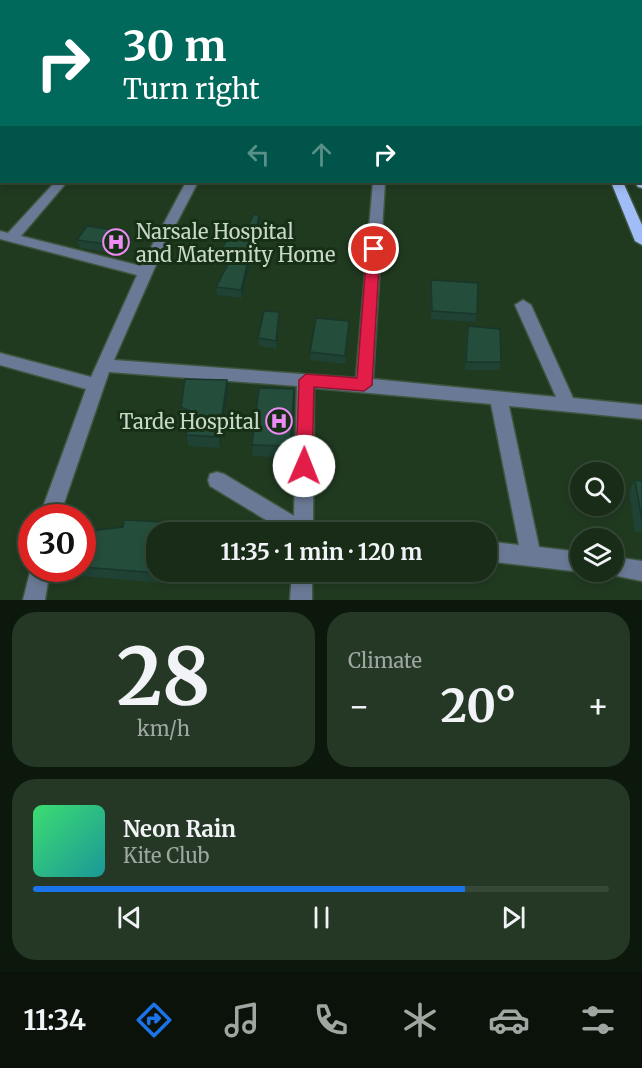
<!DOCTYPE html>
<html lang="en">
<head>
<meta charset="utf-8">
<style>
  :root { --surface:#182c18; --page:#253825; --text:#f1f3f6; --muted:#9fa7a2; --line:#364837; --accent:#1a73e8 }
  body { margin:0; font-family:Merriweather,serif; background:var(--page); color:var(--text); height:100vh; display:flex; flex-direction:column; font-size:22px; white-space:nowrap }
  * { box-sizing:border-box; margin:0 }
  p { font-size:20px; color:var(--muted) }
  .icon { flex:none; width:33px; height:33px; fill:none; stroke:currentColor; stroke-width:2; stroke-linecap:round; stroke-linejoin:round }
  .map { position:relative; height:600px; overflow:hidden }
  .details { display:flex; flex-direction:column; gap:12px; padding:12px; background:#0d180d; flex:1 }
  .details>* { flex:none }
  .guide { position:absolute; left:0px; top:0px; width:642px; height:183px; box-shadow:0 3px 9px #0003,0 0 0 2px var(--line); background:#00695c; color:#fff; overflow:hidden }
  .controls { position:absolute; left:570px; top:462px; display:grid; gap:12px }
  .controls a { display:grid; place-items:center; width:54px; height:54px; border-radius:50%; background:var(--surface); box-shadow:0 3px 9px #0003,0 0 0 2px var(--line); font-size:30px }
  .speed { position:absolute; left:18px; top:504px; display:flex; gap:12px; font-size:30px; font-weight:700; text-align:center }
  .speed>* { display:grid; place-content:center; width:78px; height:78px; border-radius:50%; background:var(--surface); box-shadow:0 3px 9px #0003,0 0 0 2px var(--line); line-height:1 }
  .speed .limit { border:9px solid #d22; background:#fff; color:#111 }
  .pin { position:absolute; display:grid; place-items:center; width:51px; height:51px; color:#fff; margin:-26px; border:3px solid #fff; border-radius:50%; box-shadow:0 2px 6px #0007 }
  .me { position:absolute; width:66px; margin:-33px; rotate:1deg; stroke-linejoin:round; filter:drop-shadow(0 0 4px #0008) }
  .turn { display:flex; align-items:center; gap:21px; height:126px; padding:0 24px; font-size:27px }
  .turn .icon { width:78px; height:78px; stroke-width:2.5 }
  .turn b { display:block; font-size:42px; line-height:51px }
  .lanes { display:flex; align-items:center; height:57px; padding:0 24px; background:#0003; justify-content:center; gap:30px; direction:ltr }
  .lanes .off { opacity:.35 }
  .big { font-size:45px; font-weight:700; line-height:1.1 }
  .details .tile { flex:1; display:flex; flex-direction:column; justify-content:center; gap:9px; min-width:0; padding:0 21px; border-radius:24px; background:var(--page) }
  .details .dial { align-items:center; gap:0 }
  .dial b { font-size:78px; line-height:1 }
  .song { display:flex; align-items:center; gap:18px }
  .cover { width:72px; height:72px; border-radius:9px; background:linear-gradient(135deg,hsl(140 70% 55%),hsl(180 70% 35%)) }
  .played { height:6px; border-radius:3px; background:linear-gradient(90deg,var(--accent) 75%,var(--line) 75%) }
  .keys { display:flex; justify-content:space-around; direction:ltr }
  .heat { display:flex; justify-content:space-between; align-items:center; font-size:33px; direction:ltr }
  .details .tiles { flex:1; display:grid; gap:12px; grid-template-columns:1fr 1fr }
  .tile:last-child { grid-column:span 2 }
  .trip { position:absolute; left:146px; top:522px; width:351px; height:60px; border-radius:24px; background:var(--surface); box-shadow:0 3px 9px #0003,0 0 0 2px var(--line); font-weight:700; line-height:60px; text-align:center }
  .menu { display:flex; height:96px; justify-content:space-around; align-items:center; background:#0a120a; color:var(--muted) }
  .menu .icon { width:42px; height:42px }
  .menu .current { color:var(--accent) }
  .menu b { font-size:27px; color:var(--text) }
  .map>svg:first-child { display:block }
</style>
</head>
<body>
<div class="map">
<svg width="642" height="600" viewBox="0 0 642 600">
  <rect width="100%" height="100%" fill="#203a20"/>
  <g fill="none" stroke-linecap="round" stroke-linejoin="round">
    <g stroke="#3e563e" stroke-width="3">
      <path id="minor" d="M 294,0 L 302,0 L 293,2 Z
        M 398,0 L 406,0 L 407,2 L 398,2 Z
        M 0,56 L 2,56 L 2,62 L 0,62 Z
        M 0,133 L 2,133 L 0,142 Z
        M 55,182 L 67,182 L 21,236 L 141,266 L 186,182 L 198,182 L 163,249 L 114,360 L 356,378 L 373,182 L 385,182 L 373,379 L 556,397 L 515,305 L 523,300 L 531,305 L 573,398 L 642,405 L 642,419 L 509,406 L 539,547 L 580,552 L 581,572 L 486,561 L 486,541 L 519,545 L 491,404 L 314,388 L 313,522 L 328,526 L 331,532 L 286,532 L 210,486 L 208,480 L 210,474 L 217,472 L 224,474 L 294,516 L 297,386 L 109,372 L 59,518 L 39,518 L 86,389 L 0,365 L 0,353 L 91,377 L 137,275 L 0,239 L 0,231 L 8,233 Z
        M 614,557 L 642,561 L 642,581 L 607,574 L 606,572 L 614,572 Z
        M 32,564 L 32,568 L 50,568 L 45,600 L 23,600 Z
        M 292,572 L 312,572 L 312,600 L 290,600 Z"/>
    </g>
    <g stroke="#3e563e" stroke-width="3">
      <path id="major" d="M 507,0 L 515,0 L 516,2 L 507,2 Z
        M 523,0 L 531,0 L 532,2 L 523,2 Z
        M 640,177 L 642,178 L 642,188 L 638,187 L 634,182 L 640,182 Z
        M 611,182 L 623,182 L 642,225 L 642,245 L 635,241 Z"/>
    </g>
    <use href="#minor" fill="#6a7995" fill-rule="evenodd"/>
    <use href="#major" fill="#a1bdf8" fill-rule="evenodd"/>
  </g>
  <path fill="#1f4234" d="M 640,41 L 642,41 L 642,101 L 640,101 Z
    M 259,216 L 260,224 L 255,244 L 256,260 L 251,261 L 242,298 L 217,295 L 216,287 L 230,261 L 221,261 L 220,253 L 243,235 Z
    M 130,239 L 122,254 L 80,248 L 77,240 Z
    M 431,280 L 477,314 L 475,322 L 431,319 L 430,288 Z
    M 279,312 L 279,320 L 277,349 L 259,346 L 258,338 Z
    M 349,321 L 345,364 L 310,360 L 310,352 Z
    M 468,326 L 501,362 L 499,370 L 465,370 L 466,334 Z
    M 227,380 L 228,392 L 220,448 L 189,446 L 186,435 L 190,421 L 184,419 L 181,407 Z
    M 294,401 L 291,458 L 253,456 L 252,445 Z
    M 635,480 L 642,481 L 642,532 L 635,532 L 629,491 Z
    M 82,532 L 177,572 L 175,584 L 69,575 L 65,568 L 82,568 Z"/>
  <path fill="#19362a" d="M 2,108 L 2,121 L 0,122 L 0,109 Z
    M 259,216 L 260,224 L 255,244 L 256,260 L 255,236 Z
    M 128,232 L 130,239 L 122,254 L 120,246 Z
    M 250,253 L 251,261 L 242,298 L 241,290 Z
    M 279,312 L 279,320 L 277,349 L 276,341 Z
    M 227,380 L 228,392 L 220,448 L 219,437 Z
    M 294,389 L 294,401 L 291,458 L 290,446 Z
    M 182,523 L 184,532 L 180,532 Z
    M 172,572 L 177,572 L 175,584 L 172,574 Z"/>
  <path fill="#244d3c" stroke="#19362a" stroke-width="1.5" d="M 314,0 L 337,0 L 336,2 L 313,2 Z
    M 417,0 L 472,0 L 473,2 L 418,2 Z
    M 640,41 L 642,41 L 642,87 L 640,87 Z
    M 0,81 L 2,81 L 2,108 L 0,109 Z
    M 254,214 L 259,216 L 255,236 L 256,253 L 250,253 L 241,290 L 216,287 L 234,253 L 220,253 L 230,233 L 243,235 Z
    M 87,226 L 128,232 L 120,246 L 77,240 Z
    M 431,280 L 478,283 L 477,314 L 432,311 Z
    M 264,311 L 279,312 L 276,341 L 258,338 Z
    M 316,318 L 349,321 L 345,356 L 310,352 Z
    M 468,326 L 500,329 L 501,362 L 466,362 Z
    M 185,379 L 227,380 L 219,437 L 186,435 L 192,412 L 181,407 Z
    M 259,388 L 294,389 L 290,446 L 252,445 Z
    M 635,480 L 642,481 L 642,521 Z
    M 124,520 L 182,523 L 180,532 L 156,532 L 156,572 L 172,572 L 172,574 L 82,567 L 82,532 L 123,527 Z"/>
  <path fill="#e11d48" stroke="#92132f" stroke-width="1.5" d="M 374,245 L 380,249 L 372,385 L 364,391 L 314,387 L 312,466 L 310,471 L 304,473 L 298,471 L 296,466 L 299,380 L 306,374 L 357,378 L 367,249 Z"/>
  <defs>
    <g id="hospital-ring" transform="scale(1.35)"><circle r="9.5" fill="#163016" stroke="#ef8bf7" stroke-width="1.5"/><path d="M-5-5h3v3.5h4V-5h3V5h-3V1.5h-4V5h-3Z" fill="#ef8bf7"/></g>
  </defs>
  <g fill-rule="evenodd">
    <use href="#hospital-ring" x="116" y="242"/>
    <use href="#hospital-ring" x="279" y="421"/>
  </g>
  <g text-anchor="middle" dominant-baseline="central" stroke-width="6" stroke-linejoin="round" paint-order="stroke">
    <g font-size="20" fill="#c9d8c8" stroke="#163016" text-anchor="start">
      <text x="136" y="231">Narsale Hospital<tspan x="136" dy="23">and Maternity Home</tspan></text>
      <text x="260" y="421" text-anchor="end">Tarde Hospital</text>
    </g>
  </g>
</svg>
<div class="controls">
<a><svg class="icon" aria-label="search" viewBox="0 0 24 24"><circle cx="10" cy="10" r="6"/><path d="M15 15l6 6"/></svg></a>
<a><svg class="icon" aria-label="layers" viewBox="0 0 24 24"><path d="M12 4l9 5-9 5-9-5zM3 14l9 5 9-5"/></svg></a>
</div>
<div class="speed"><div class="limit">30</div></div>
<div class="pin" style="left:374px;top:249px;background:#d93025"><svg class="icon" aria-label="arrive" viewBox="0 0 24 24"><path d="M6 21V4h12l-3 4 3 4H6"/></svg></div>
<svg class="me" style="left:304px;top:466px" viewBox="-20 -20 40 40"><circle r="19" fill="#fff"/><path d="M0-13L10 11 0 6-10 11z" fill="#e11d48"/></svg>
<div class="trip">11:35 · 1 min · 120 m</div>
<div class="guide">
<div class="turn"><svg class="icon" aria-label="right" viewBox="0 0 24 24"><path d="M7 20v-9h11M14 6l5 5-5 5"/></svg><div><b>30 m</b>Turn right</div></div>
<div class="lanes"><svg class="icon off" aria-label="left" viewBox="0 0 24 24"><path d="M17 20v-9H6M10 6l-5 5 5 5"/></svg><svg class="icon off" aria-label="ahead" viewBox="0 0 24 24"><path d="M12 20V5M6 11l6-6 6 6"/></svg><svg class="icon" aria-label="right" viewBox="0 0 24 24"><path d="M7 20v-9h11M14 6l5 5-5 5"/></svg></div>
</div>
</div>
<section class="details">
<div class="tiles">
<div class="tile dial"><b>28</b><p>km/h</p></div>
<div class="tile"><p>Climate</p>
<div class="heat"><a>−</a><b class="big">20°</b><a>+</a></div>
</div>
<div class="tile">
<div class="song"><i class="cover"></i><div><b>Neon Rain</b><p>Kite Club</p></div></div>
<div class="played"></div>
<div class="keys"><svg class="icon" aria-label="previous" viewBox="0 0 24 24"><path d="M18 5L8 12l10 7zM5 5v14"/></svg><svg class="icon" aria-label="pause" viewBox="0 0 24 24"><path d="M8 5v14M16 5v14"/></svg><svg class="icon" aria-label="next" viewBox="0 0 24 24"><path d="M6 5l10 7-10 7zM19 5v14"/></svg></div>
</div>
</div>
</section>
<nav class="menu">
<b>11:34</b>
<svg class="icon current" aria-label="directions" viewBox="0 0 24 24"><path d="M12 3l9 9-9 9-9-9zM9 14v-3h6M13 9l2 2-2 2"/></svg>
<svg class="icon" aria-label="music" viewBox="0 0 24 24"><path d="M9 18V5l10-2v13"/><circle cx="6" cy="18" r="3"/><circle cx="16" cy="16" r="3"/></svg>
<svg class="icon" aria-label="phone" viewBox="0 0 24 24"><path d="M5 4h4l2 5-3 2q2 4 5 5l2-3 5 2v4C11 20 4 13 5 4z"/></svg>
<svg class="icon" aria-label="climate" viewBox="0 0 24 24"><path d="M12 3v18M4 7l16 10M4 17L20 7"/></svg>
<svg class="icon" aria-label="car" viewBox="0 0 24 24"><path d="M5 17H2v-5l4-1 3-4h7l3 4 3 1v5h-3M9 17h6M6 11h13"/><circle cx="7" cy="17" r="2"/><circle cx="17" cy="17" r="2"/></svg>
<svg class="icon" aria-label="filters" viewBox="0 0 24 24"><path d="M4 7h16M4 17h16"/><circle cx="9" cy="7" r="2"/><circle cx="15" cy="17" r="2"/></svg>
</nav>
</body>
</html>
